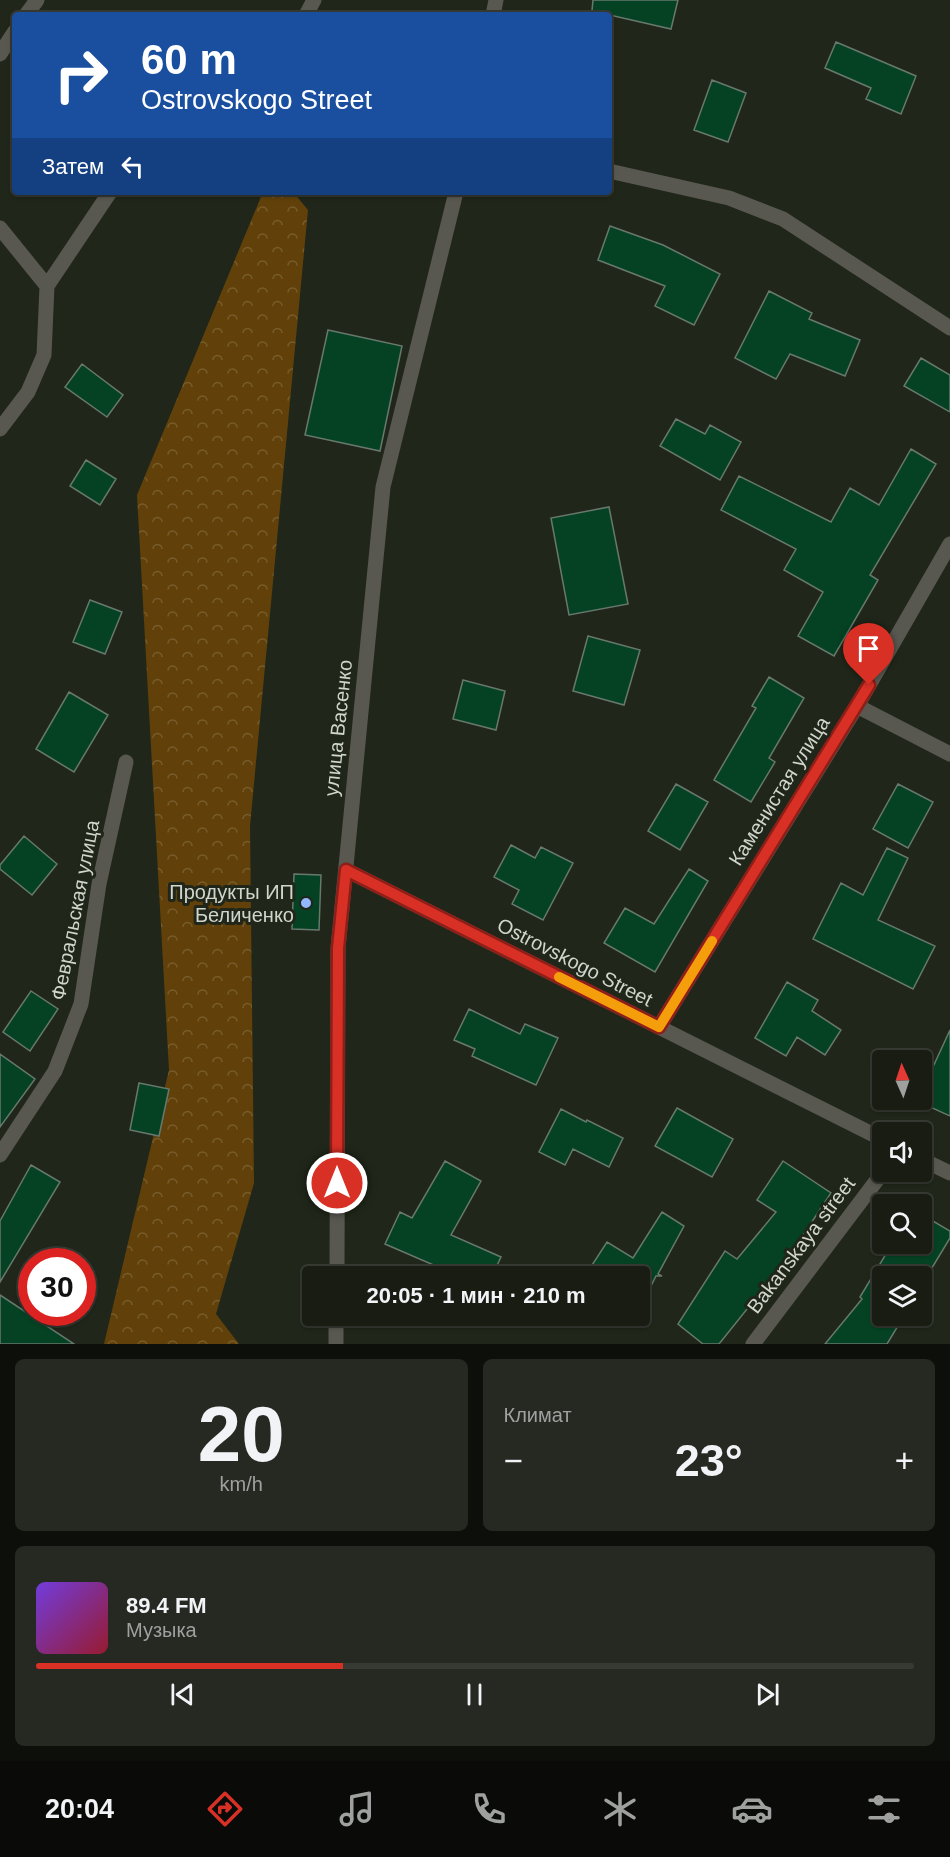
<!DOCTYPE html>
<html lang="ru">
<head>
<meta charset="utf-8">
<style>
  :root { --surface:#181c13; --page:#252921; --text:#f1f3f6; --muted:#9fa1a0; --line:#363a33; --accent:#d93025 }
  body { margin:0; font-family:Helvetica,sans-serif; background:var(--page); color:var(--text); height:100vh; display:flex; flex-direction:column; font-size:22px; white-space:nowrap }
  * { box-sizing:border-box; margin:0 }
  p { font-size:20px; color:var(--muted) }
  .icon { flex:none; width:33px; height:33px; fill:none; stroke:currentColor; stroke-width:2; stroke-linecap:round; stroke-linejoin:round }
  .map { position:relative; height:1344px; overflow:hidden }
  .panel { display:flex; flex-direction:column; gap:15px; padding:15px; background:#0d0f0a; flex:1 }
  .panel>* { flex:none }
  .guide { position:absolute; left:12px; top:12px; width:600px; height:183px; border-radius:6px; box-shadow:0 2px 4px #0004,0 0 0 2px var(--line); background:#1a4fa0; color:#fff; overflow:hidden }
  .needle { width:39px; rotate:357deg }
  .controls { position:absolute; left:872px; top:1050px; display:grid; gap:12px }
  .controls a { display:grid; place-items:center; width:60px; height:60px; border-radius:6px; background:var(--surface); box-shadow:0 2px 4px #0004,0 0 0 2px var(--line); font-size:30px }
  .speed { position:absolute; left:18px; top:1248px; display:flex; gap:12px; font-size:30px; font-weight:700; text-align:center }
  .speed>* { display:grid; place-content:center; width:78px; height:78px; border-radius:50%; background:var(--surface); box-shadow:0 2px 4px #0004,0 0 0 2px var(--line); line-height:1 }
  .speed .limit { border:9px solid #d22; background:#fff; color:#111 }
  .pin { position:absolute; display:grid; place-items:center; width:51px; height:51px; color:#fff; margin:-62px -26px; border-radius:50% 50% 50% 0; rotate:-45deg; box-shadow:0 0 6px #0007 }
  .pin .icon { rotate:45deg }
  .me { position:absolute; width:66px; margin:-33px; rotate:0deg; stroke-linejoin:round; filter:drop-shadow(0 0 4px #0008) }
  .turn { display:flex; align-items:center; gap:21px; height:126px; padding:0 30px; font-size:27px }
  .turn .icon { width:78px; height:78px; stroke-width:2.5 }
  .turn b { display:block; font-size:42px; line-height:51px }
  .then { display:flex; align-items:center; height:57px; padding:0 30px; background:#0003; gap:12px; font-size:22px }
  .big { font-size:45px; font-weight:800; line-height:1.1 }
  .panel .widget { flex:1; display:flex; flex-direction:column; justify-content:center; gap:9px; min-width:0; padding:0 21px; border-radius:9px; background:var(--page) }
  .panel .dial { align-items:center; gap:0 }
  .dial b { font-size:78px; line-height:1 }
  .song { display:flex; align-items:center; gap:18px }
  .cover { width:72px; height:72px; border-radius:9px; background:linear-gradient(135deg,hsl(260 70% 55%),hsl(350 70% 35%)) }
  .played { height:6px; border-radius:3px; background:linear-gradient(90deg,var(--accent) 35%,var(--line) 35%) }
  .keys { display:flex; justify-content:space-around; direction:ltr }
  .heat { display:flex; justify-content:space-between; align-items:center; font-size:33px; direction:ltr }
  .panel .tiles { flex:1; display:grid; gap:15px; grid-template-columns:1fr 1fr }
  .widget:last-child { grid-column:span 2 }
  .trip { position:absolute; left:302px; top:1266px; width:348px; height:60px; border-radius:6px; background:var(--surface); box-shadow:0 2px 4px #0004,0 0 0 2px var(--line); font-weight:800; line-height:60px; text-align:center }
  .dock { display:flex; height:96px; justify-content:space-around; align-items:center; background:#0a0b08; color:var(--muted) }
  .dock .icon { width:42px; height:42px }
  .dock .active { color:var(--accent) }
  .dock b { font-size:27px; color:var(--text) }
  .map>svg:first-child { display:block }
</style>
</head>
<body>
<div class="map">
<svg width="950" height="1344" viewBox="0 0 950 1344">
  <defs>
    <pattern id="forest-crowns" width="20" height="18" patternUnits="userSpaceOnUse" patternTransform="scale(1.5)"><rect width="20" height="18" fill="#614109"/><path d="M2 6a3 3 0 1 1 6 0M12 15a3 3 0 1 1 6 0" fill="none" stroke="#775c2c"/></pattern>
  </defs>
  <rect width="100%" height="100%" fill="#202619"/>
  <path fill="url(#forest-crowns)" d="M 263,192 L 293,192 L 308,210 L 250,826 L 254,1183 L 216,1314 L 239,1344 L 104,1344 L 169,1070 L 137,495 Z"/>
  <path fill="#044223" stroke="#68786d" stroke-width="1.5" d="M 593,0 L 678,0 L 671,29 L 592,11 Z
    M 836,42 L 916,76 L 901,114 L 866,99 L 871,88 L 825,68 Z
    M 712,80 L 746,93 L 728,142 L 694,130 Z
    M 610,226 L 663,245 L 720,274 L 694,325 L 655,306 L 665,286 L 598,260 Z
    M 769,291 L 812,313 L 809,319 L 860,340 L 845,376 L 790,354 L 776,379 L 735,358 Z
    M 328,330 L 402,346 L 380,451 L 305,435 Z
    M 921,358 L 950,375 L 950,412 L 904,386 Z
    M 82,364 L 123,395 L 107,417 L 65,387 Z
    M 676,419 L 705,434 L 710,425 L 741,442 L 720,480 L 660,446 Z
    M 911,449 L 936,464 L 870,575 L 878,580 L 834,656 L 798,636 L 823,592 L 784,570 L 796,549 L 721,510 L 739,476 L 831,522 L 850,488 L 879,505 Z
    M 86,460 L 116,479 L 100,505 L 70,486 Z
    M 609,507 L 628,604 L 569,615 L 551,518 Z
    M 90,600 L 122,612 L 105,654 L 73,642 Z
    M 588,636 L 640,650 L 624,705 L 573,691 Z
    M 769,677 L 804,698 L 769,758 L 775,762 L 751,802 L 714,780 L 756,708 L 752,706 Z
    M 463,680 L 505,691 L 496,730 L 453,719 Z
    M 69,692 L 108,715 L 74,772 L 36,749 Z
    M 676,784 L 708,802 L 680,850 L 648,831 Z
    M 898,784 L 933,802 L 908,848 L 873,829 Z
    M 24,836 L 57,864 L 32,895 L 0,869 L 0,865 Z
    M 511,845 L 535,858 L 541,847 L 573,863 L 543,920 L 512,904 L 519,890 L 494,877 Z
    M 887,848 L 908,858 L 878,920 L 935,946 L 913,989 L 813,939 L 841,883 L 863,895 Z
    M 689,869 L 708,881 L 655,972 L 604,943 L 625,908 L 654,924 Z
    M 294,874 L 321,875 L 319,930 L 292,929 Z
    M 787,982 L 818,1000 L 812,1011 L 841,1030 L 825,1055 L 797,1037 L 786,1056 L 755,1038 Z
    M 31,991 L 58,1009 L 30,1051 L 3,1032 Z
    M 469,1009 L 520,1034 L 525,1024 L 558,1038 L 536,1085 L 472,1056 L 475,1049 L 454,1040 Z
    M 950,1030 L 950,1116 L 917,1101 L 921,1100 L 921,1093 Z
    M 0,1054 L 35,1079 L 0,1127 Z
    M 139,1083 L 169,1089 L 159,1136 L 130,1130 Z
    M 677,1108 L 733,1139 L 712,1177 L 655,1146 Z
    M 561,1109 L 586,1122 L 587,1120 L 623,1138 L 609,1167 L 573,1149 L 565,1165 L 539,1152 Z
    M 445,1161 L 481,1181 L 451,1235 L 501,1257 L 492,1276 L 459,1276 L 385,1244 L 400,1212 L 412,1218 Z
    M 783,1161 L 831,1193 L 788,1258 L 719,1344 L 703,1344 L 678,1324 L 725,1251 L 737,1259 L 776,1212 L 757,1200 Z
    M 31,1165 L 60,1182 L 0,1282 L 0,1221 Z
    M 662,1212 L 684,1226 L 658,1274 L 662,1276 L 656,1276 L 649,1290 L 639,1284 L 639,1276 L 585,1276 L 607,1242 L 633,1258 Z
    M 921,1214 L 950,1231 L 950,1238 L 921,1286 L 921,1276 L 882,1276 L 882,1316 L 904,1316 L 887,1344 L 825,1344 L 862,1299 L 860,1297 L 892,1244 L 921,1244 Z
    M 0,1295 L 74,1344 L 0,1344 Z"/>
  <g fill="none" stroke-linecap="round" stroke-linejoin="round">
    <path stroke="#585750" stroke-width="15" d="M 26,15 L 37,0
      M 306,15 L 314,0
      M 493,15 L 496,0
      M 0,54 L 15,31
      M 609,171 L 729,198 L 783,219 L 950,328
      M 0,228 L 47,286 L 44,355 L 28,392 L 0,429
      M 47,286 L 110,192
      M 857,706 L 950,754
      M 346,870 L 882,1139
      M 659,1027 L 857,706 L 950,544
      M 0,1155 L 55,1071 L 81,1004 L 99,884 L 126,762
      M 921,1159 L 950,1173
      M 337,1276 L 338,948 L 383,487 L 456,192
      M 336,1344 L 336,1316
      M 753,1344 L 883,1172"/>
  </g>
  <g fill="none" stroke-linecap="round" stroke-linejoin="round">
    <g stroke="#8d1f18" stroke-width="15">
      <path id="route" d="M 337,1183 L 338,948 L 346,870 L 659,1027 L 869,685"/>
    </g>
    <use href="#route" stroke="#d93025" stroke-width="10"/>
    <path stroke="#f59e0b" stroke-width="10" d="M 559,977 L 659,1027 L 712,941"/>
  </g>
  <circle fill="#92b7fd" stroke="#202619" stroke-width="2" cx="306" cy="903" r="6"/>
  <g text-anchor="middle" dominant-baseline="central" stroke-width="6" stroke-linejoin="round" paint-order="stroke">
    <g font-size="20" fill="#d1d5cc" stroke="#202619">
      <text transform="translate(338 728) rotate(-84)">улица Васенко</text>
      <text transform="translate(779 791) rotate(-58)">Каменистая улица</text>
      <text transform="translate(75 910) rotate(-79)">Февральская улица</text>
      <text transform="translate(575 962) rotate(27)">Ostrovskogo Street</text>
      <text transform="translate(801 1245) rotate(-53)">Bakanskaya street</text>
    </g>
    <g font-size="20" fill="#d1d5cc" stroke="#202619" text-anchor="end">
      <text x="294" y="892">Продукты ИП<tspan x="294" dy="23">Беличенко</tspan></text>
    </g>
  </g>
</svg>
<div class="controls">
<a><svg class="needle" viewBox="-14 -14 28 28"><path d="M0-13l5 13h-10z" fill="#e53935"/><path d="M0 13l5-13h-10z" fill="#9fa1a0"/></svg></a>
<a><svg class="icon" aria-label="sound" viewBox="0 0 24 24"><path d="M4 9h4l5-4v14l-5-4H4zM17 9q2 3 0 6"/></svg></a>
<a><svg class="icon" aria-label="search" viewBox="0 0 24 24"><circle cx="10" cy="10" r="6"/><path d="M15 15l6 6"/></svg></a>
<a><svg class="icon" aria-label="layers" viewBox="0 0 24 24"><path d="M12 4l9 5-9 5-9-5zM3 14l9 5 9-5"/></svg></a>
</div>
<div class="speed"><div class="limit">30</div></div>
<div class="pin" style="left:869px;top:685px;background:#d93025"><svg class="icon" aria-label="arrive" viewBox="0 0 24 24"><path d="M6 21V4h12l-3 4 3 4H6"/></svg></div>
<svg class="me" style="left:337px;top:1183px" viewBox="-20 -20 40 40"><circle r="17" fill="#d93025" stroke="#fff" stroke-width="3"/><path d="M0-11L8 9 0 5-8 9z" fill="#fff"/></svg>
<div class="trip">20:05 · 1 мин · 210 m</div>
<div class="guide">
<div class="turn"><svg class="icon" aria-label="right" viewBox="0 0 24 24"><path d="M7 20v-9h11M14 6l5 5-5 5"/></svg><div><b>60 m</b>Ostrovskogo Street</div></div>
<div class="then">Затем<svg class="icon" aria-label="left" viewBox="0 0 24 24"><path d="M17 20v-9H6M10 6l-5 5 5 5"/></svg></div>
</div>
</div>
<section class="panel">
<div class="tiles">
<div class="widget dial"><b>20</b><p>km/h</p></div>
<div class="widget"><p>Климат</p>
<div class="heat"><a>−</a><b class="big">23°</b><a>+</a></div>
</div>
<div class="widget">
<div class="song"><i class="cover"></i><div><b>89.4 FM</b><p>Музыка</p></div></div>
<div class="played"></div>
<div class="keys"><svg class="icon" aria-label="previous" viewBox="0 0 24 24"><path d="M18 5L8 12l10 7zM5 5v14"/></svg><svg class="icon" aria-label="pause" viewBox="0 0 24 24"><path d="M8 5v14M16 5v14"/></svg><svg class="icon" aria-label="next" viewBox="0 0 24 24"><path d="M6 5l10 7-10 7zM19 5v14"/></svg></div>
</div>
</div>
</section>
<nav class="dock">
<b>20:04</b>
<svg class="icon active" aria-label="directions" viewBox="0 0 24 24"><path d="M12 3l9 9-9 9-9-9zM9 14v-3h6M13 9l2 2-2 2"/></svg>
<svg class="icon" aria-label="music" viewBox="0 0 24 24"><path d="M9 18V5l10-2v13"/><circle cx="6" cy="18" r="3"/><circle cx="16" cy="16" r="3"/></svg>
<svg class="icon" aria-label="phone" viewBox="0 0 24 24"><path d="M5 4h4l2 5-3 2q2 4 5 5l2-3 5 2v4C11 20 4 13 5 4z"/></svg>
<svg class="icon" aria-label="climate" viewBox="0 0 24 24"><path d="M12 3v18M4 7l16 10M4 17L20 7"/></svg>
<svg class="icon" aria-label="car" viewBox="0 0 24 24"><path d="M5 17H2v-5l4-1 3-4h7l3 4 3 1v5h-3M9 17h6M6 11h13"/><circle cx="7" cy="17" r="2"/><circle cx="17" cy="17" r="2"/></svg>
<svg class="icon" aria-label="filters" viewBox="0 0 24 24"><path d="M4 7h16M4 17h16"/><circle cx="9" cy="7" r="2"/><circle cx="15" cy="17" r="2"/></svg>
</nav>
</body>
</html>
